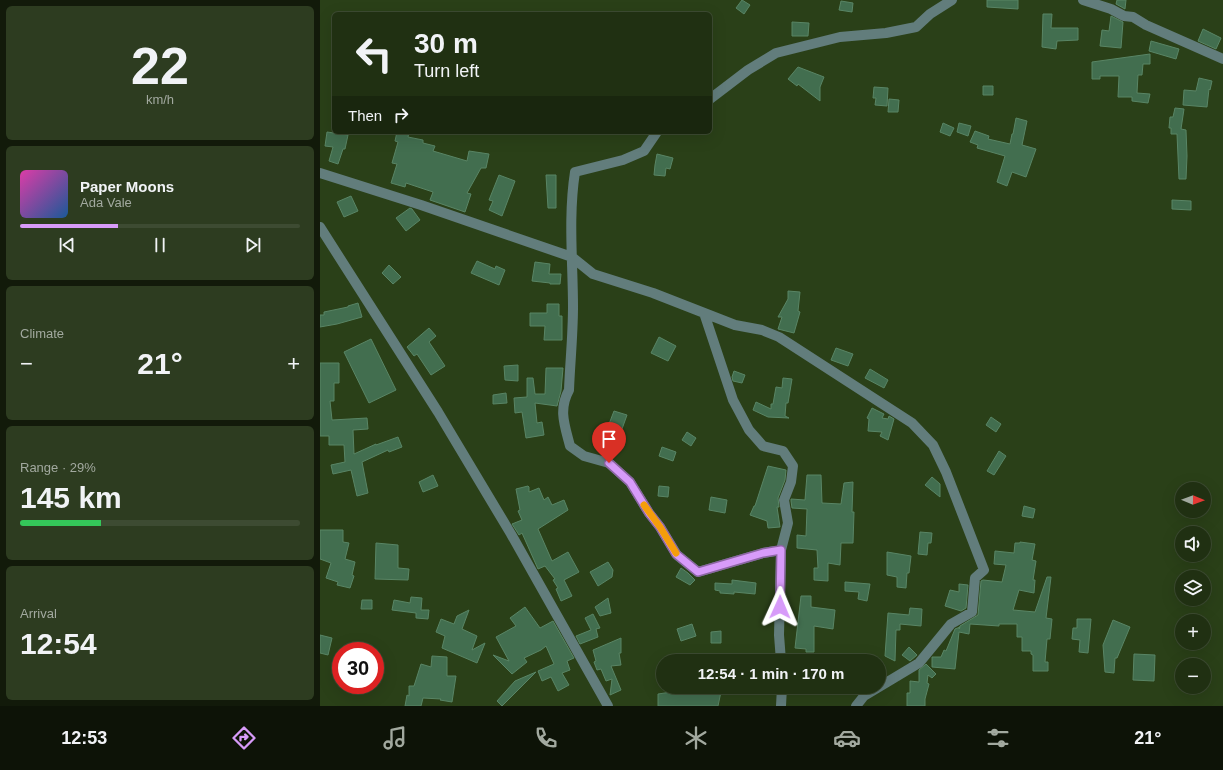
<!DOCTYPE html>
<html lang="en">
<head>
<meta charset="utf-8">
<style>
  :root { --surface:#203012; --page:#2d3c20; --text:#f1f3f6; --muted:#a2a99f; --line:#3d4b32; --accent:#d79bf9 }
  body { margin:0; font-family:Arial,sans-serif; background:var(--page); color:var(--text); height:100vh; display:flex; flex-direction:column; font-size:15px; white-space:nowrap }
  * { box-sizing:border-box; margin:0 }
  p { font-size:13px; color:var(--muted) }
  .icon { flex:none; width:22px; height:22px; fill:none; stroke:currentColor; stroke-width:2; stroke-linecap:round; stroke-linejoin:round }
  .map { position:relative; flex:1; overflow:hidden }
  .side { display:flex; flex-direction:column; gap:6px; padding:6px; background:#121a0a; width:320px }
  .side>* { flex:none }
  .top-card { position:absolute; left:12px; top:12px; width:380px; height:122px; border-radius:6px; box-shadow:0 4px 16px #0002,0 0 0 1px var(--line); background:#203012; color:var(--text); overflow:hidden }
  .needle { width:26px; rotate:91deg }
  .buttons { position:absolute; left:855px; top:482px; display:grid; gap:8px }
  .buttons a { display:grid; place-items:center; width:36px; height:36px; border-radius:50%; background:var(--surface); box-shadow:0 4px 16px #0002,0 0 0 1px var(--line); font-size:20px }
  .speed { position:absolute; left:12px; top:642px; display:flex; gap:8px; font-size:20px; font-weight:700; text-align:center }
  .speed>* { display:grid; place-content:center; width:52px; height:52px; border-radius:50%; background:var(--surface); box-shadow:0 4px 16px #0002,0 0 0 1px var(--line); line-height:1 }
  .speed .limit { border:6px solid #d22; background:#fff; color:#111 }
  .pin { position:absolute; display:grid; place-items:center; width:34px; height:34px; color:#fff; margin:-41px -17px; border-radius:50% 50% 50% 0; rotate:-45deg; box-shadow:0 0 4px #0007 }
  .pin .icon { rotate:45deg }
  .me { position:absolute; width:44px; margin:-22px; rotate:1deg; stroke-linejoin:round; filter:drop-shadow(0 0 3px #0008) }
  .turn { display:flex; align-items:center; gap:14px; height:84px; padding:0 16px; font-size:18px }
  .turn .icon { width:52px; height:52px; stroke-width:2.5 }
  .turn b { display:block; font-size:28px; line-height:34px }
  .then { display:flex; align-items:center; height:38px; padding:0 16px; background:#0003; gap:8px; font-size:15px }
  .big { font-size:30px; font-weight:600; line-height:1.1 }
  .side .tile { flex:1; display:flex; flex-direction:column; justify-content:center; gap:6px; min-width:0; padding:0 14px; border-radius:6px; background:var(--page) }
  .side .dial { align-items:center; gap:0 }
  .dial b { font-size:52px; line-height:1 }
  .song { display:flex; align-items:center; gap:12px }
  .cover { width:48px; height:48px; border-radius:6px; background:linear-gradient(135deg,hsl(320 70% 55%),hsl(210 70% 35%)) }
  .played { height:4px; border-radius:2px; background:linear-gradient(90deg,var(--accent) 35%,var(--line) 35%) }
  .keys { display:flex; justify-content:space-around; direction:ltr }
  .heat { display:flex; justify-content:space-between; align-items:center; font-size:22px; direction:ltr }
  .charge { height:6px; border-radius:3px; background:linear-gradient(90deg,#34c759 29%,var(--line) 0) }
  .trip { position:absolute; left:336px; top:654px; width:230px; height:40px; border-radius:20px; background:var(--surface); box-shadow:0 4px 16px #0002,0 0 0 1px var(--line); font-weight:600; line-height:40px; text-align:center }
  .tabs { display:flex; height:64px; justify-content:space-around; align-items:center; background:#0d1307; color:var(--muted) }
  .tabs .icon { width:28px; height:28px }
  .tabs .active { color:var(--accent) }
  .tabs b { font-size:18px; color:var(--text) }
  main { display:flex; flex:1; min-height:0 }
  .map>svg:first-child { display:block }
</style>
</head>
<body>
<main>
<section class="side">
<div class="tile dial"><b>22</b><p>km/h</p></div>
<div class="tile">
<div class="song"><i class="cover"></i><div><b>Paper Moons</b><p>Ada Vale</p></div></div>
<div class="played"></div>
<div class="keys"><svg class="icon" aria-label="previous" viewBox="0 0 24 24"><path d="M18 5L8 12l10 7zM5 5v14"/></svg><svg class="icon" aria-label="pause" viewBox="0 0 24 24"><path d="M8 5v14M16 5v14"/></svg><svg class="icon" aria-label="next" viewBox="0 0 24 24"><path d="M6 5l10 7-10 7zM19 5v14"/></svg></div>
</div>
<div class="tile"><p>Climate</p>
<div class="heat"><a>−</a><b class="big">21°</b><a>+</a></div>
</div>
<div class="tile"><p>Range · 29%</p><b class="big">145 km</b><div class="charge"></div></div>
<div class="tile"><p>Arrival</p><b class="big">12:54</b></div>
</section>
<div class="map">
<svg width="903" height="706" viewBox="0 0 903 706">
  <rect width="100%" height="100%" fill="#2a4018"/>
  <path fill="#426e4f" stroke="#598565" d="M 422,0 L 430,5 L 424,14 L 416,8 Z
    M 667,0 L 698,0 L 698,9 L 667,7 Z
    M 797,0 L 806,0 L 805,9 L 796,4 Z
    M 521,1 L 533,3 L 532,12 L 519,10 Z
    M 723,14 L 732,14 L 731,28 L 758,28 L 758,40 L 737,41 L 736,49 L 722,47 Z
    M 791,16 L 803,22 L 801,48 L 780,46 L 782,30 L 789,31 Z
    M 472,22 L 489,23 L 488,36 L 472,36 Z
    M 883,29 L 901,38 L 896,49 L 878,41 Z
    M 831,41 L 859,49 L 856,59 L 829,51 Z
    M 830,54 L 830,64 L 823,64 L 822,75 L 818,75 L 817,93 L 830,94 L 828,103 L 812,101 L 812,97 L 798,97 L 799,76 L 780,76 L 780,79 L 772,79 L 772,62 Z
    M 478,67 L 504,77 L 500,87 L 500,101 L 478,84 L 477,86 L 468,79 Z
    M 879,78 L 892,81 L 890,90 L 889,89 L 887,107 L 863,105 L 864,90 L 876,91 Z
    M 663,86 L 673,86 L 673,95 L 663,95 Z
    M 554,87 L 568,88 L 567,106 L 555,105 L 556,98 L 553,98 Z
    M 569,99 L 579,100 L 578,112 L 568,112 Z
    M 855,108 L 864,109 L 861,129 L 866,130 L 867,156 L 866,179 L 859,179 L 857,134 L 851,134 L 851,128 L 849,128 L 850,117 L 853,117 Z
    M 696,118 L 707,121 L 702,145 L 716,149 L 706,177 L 692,172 L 687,186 L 677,182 L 685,156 L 657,148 L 658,145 L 650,142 L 655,131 L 669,136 L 668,139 L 690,144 L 692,134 L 693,134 Z
    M 623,123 L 634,128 L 630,136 L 620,132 Z
    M 639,123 L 651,126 L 648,136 L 637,132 Z
    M 7,132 L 28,135 L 25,149 L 23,149 L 18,164 L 9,161 L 13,147 L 5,146 Z
    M 77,132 L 89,132 L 88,137 L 103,140 L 103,143 L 115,146 L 113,151 L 147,161 L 149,151 L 169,154 L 166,168 L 161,168 L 147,193 L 151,194 L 145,212 L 110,200 L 113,192 L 86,183 L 85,187 L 71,183 L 77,164 L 72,163 L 78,142 L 75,141 Z
    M 337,154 L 353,158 L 350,169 L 346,168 L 345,176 L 334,175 L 335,165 Z
    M 179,175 L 195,181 L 182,216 L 169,210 L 173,201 L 169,200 Z
    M 226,175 L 236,175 L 236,208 L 228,208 Z
    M 31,196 L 38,211 L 24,217 L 17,202 Z
    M 852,200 L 871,201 L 871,210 L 852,209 Z
    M 90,208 L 92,209 L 100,220 L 86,231 L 76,218 Z
    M 157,261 L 175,269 L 176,266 L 185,270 L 179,285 L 151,273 Z
    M 215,262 L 230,264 L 229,274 L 241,274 L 240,284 L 230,284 L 230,283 L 212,281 Z
    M 69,265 L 81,277 L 73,284 L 62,273 Z
    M 468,291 L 480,292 L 478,311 L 480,312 L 474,333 L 458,329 L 462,317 L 458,317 L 468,299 Z
    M 38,303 L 42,317 L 17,324 L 0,327 L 0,315 L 4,315 L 4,312 L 28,307 L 28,306 Z
    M 227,304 L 239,304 L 239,316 L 242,316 L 242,340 L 224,340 L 225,326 L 210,326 L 210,313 L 227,313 Z
    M 109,328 L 116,336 L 109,342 L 125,366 L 111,375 L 97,354 L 94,356 L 87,347 Z
    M 339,337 L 356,346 L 348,361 L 331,353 Z
    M 51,339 L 76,390 L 49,403 L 24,352 Z
    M 516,348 L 533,354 L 528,366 L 511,360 Z
    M 0,363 L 19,363 L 19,383 L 14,383 L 14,401 L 10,401 L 12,420 L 47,418 L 48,429 L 33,430 L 34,454 L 56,444 L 56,445 L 78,437 L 82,447 L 69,452 L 68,450 L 42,462 L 48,493 L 37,496 L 31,470 L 13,474 L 11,465 L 25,462 L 24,445 L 9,445 L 9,436 L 0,436 Z
    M 198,365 L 198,381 L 185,380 L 184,366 Z
    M 226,368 L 243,368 L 241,391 L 237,406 L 215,403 L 217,423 L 222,422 L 224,435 L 206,438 L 202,412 L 195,413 L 194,398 L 207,397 L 207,378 L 213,378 L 215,394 L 225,394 Z
    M 550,369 L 568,380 L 564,388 L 545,378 Z
    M 414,371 L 425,375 L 422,383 L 413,381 L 412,377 Z
    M 463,378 L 472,379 L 468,403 L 466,403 L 465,416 L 469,418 L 448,417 L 433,410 L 436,402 L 451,409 L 451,404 L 453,404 L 456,387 L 462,388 Z
    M 186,393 L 187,403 L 173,404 L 173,395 Z
    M 552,408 L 564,414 L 562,418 L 568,419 L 569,416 L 574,419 L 568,440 L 560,436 L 562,432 L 548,431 L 549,419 L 547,418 Z
    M 294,411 L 307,415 L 302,429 L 289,424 Z
    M 671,417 L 681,424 L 676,432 L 666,425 Z
    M 367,432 L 376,438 L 371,446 L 362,440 Z
    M 342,447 L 356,452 L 353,461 L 339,456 Z
    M 679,451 L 686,456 L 674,475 L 667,471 Z
    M 448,466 L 466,470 L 465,480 L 458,498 L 459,507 L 457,507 L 460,527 L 448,528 L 447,521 L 430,515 L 434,506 L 435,506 Z
    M 113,475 L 118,486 L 103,492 L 99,482 Z
    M 487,475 L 501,475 L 502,503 L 521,504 L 524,483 L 533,482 L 532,512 L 534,512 L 533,543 L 521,543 L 520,565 L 508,563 L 508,581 L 494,580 L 494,568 L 498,568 L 497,550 L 477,548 L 477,535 L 486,536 L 487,509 L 472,508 L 471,501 L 471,499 L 485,500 Z
    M 612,477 L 620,484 L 620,497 L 605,485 Z
    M 208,486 L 209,487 L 209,492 L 219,488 L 224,500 L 228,497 L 232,505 L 244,500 L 248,510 L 218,529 L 232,561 L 248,552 L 259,572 L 244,580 L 252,596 L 241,601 L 236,589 L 238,588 L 233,580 L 235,579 L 225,566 L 218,569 L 202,533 L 199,535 L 192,524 L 202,520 L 198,511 L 200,510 L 196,489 Z
    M 339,486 L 349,487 L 348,497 L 338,496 Z
    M 391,497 L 407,500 L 405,513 L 389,510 Z
    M 704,506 L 715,509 L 713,518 L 702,516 Z
    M 0,530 L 23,530 L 23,542 L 29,543 L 25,559 L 35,562 L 32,575 L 34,576 L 30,588 L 17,585 L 18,582 L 6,578 L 11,563 L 0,559 Z
    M 600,532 L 612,533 L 611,543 L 608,543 L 607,555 L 598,554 Z
    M 700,542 L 715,544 L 712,560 L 716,561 L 713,580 L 715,580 L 714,593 L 699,590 L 693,610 L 715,612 L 727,577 L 731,577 L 726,618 L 732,619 L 730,639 L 727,639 L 725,662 L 728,662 L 728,671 L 713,671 L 713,655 L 711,654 L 711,651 L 702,651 L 702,637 L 697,637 L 697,624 L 679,624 L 679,626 L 650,624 L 649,634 L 639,632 L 635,669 L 612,667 L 612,657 L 621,657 L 624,650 L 626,651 L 635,629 L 640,627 L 639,629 L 640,626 L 658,615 L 661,581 L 663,580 L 682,582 L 686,565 L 674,564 L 675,551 L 694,553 L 695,543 L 700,543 Z
    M 56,543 L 78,545 L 78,568 L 89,569 L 88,580 L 55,579 Z
    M 567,552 L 591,556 L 589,573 L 587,573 L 586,588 L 577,587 L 577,577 L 567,575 Z
    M 288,562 L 293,570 L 292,577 L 278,586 L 270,572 Z
    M 361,568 L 368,573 L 375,580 L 370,585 L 356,577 Z
    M 412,580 L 436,583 L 435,594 L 414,592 L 414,594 L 400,593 L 400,591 L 395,590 L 395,583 L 412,584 Z
    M 525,582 L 550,584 L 547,601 L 538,599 L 539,592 L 525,591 Z
    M 639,584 L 648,585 L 646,608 L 641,611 L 625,606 L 630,590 L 639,592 Z
    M 481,596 L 491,596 L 491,607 L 515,610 L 513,629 L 494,626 L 494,652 L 486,652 L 486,649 L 475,648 Z
    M 91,597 L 102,598 L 101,610 L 109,610 L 108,619 L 96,618 L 96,613 L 72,610 L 74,600 L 90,603 Z
    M 288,598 L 291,613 L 280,616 L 275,607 Z
    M 42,600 L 52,600 L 52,609 L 41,609 Z
    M 205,607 L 220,628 L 233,621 L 254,658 L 247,661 L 250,670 L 242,673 L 249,685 L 238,691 L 231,677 L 222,681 L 218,671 L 234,664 L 226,646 L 221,650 L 204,658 L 207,662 L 192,674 L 173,655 L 189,661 L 176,637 L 196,626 L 190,618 Z
    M 590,608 L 602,609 L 601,626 L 580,624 L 580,630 L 576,630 L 575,661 L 565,656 L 568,613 L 589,615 Z
    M 149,610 L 142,629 L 157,636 L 152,650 L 165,643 L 157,663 L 122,648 L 125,636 L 116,632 L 121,619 L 134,624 L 137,616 Z
    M 273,614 L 280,628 L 276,629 L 278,637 L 260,644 L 256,636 L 271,630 L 265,618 Z
    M 757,619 L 771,619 L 768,653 L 759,652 L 760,640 L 752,639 L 753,628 L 757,628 Z
    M 793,620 L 810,627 L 797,658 L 795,658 L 794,673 L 785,672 L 783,645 Z
    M 372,624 L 376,636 L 361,641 L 357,629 Z
    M 401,631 L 401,643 L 391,643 L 391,632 Z
    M 0,635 L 12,638 L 8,655 L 0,653 Z
    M 301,638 L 301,653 L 299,653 L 301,665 L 291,666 L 301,690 L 290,695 L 292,679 L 286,681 L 281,669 L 277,670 L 274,662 L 276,661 L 273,650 Z
    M 589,647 L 597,655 L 590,661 L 582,655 Z
    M 814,654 L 835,655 L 834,681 L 813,680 Z
    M 112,656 L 127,657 L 127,676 L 136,676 L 132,702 L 120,700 L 121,699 L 103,698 L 101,706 L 85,706 L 87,695 L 89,696 L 89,686 L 94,686 L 101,664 L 111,667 Z
    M 606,664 L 616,674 L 612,678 L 608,675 L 607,683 L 609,684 L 605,699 L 605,706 L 587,706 L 587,693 L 590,693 L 590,681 L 599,682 L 599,670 Z
    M 216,672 L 182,706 L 177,701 L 195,681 Z
    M 382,687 L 402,687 L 398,706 L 338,706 L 338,694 L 358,691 L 358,694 L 382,690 Z"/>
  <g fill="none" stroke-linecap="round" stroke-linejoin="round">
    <path stroke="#627d7c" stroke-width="10" d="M 763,0 L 791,9 L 804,16 L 813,17 L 826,25 L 903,59
      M 390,99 L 428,70 L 456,53 L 520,37 L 566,33 L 596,27 L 610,14 L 632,0
      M 337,132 L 324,151 L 303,160 L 255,172 C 248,217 253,263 253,307 C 253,335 250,363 249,390 C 238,410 245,426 250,446 L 264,456 L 289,463 L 310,482 L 329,513 L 340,527 L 357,555 L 378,572 L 443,553 L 461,550
      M 0,173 L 101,205 L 252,257 L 273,274 L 333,293 L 415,325 L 442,330 L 459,337 L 592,423 L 613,445 L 626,472 L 664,570 L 655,578 L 652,612 L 631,624 L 599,663 L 544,696 L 536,706
      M 0,227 L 118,412 L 191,534 L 288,706
      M 384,313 L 413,400 L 429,430 L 443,446 L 463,451 L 473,466 L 471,482 L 464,500 L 468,523 L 461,550 L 459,635 L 461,661
      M 461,706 L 462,687"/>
  </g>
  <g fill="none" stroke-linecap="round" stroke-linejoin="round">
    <g stroke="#8c65a2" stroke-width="10">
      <path id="route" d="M 289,463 L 310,482 L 329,513 L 340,527 L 356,554 L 378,572 L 443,553 L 461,550 L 460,607"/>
    </g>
    <use href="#route" stroke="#d79bf9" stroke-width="7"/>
    <path stroke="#f59e0b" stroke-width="7" d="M 324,505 L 340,527 L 356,553"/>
  </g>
</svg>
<div class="buttons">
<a><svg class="needle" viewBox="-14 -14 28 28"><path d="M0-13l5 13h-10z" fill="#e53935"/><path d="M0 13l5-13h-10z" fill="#a2a99f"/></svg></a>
<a><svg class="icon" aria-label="sound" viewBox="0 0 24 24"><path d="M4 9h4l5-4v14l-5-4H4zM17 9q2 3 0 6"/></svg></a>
<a><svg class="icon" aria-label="layers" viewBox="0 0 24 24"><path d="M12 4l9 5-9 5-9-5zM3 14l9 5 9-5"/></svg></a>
<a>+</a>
<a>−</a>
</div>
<div class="speed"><div class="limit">30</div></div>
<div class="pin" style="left:289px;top:463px;background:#d93025"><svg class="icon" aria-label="arrive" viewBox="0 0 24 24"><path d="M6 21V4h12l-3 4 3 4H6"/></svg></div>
<svg class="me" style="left:460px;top:607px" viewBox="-20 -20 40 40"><path d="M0-17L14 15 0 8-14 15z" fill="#d79bf9" stroke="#fff" stroke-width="4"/></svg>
<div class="trip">12:54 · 1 min · 170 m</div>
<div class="top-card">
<div class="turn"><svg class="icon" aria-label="left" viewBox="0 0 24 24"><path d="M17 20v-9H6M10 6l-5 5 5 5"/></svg><div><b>30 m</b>Turn left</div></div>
<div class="then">Then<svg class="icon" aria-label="right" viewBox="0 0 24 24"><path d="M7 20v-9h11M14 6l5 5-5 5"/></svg></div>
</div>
</div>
</main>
<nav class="tabs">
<b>12:53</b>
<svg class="icon active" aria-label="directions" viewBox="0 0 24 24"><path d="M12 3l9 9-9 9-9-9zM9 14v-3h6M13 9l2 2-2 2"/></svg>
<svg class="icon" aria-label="music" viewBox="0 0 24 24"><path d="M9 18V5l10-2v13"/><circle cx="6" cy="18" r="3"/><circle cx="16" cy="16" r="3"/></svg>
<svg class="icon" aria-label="phone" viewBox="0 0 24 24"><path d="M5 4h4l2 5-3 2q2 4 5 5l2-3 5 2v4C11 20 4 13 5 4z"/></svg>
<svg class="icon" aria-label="climate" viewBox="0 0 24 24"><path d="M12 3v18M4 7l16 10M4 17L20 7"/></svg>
<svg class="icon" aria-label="car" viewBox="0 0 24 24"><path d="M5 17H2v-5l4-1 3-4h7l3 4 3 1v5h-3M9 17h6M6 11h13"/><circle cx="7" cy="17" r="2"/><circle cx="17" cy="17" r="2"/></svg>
<svg class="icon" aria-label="filters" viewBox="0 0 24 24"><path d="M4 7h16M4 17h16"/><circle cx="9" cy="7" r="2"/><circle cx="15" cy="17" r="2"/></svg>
<b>21°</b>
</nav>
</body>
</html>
